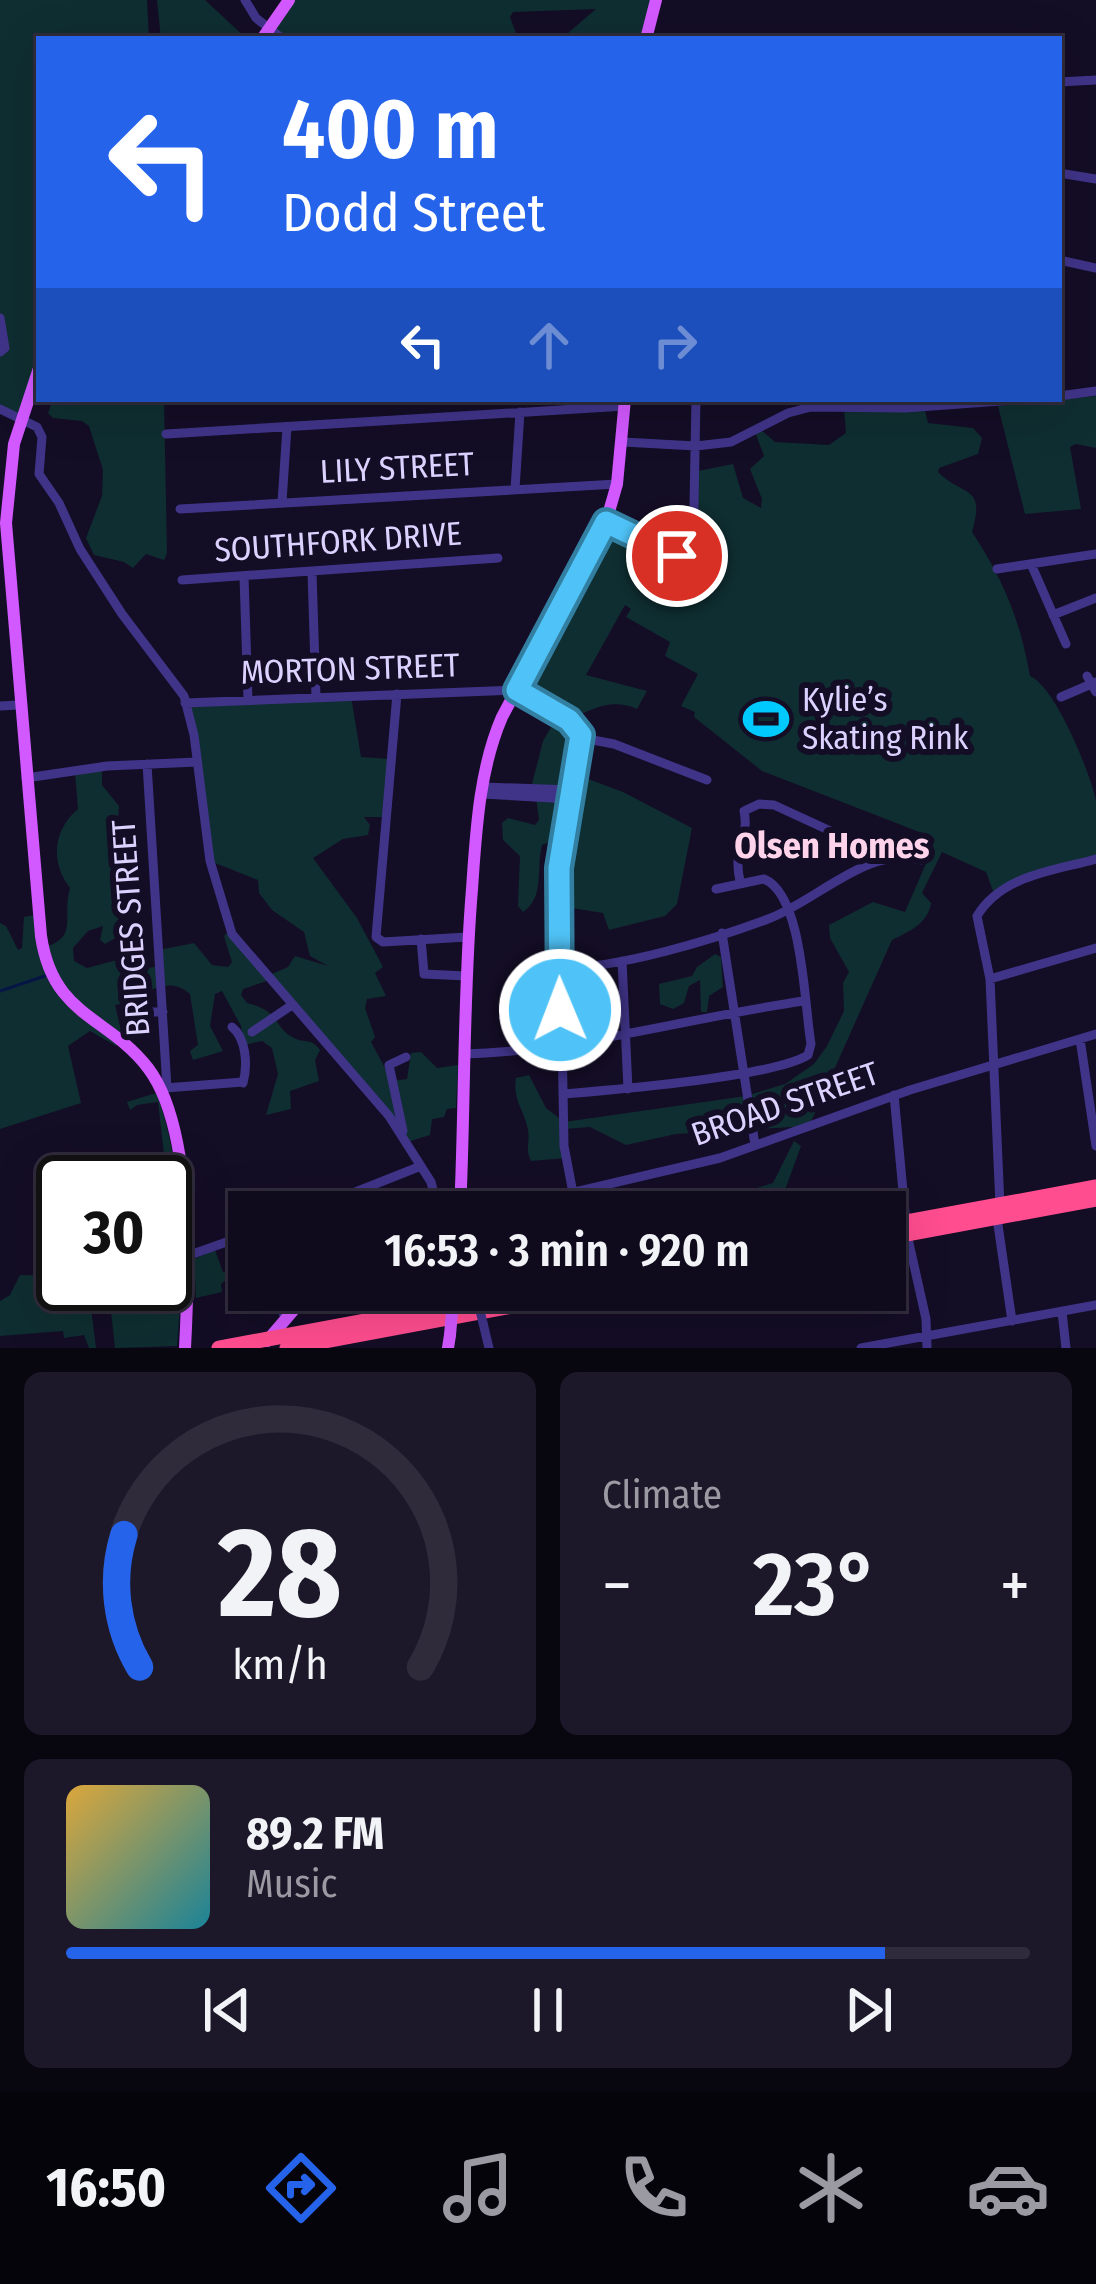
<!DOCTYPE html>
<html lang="en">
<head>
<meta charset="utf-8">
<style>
  :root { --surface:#0f0a1c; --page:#1d1829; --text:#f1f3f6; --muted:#9b9aa3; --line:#2f2b3b; --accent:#2563eb }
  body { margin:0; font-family:"Fira Sans Condensed",sans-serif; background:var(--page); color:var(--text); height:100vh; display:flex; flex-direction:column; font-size:45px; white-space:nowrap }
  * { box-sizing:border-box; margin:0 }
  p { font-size:39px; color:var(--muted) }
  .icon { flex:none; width:66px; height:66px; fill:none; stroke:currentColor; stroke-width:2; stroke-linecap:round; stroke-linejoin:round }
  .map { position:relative; height:1348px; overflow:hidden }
  .sheet { display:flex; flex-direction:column; gap:24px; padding:24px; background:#08060f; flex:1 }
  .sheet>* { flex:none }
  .top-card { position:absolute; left:36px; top:36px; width:1026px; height:366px; border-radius:0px; box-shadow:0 12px 48px #0002,0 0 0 3px var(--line); background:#2563eb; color:#fff; overflow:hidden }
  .speed { position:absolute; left:36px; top:1155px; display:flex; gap:24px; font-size:60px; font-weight:700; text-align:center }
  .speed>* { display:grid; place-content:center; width:156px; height:156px; border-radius:50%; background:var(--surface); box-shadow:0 12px 48px #0002,0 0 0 3px var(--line); line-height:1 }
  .speed .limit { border:6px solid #111; border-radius:18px; background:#fff; color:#111 }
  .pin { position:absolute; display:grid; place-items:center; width:102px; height:102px; color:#fff; margin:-51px; border:6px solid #fff; border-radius:50%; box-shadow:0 3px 12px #0007 }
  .me { position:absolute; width:132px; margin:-66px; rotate:359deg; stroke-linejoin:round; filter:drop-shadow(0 0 9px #0008) }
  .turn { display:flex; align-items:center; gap:42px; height:252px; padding:0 48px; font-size:54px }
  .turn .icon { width:156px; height:156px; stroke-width:2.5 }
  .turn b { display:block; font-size:84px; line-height:102px }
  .lanes { display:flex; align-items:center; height:114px; padding:0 48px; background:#0003; justify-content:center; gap:60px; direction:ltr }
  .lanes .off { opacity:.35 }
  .big { font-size:90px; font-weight:600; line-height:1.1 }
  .sheet .tile { flex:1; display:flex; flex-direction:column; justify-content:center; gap:18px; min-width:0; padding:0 42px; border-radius:18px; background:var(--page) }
  .sheet .dial { align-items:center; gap:0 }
  .dial svg { height:312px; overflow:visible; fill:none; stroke:var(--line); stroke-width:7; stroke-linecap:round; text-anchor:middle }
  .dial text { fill:var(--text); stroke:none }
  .song { display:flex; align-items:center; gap:36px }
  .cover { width:144px; height:144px; border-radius:18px; background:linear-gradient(135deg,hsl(40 70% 55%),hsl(190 70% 35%)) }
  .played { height:12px; border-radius:6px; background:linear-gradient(90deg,var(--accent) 85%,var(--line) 85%) }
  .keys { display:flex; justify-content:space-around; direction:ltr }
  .heat { display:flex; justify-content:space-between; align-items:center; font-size:66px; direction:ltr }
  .sheet .tiles { flex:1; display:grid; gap:24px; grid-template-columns:1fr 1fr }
  .tile:last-child { grid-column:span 2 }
  .trip { position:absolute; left:228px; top:1191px; width:678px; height:120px; border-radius:0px; background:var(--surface); box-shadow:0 12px 48px #0002,0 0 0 3px var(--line); font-weight:600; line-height:120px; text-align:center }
  .tabs { display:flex; height:192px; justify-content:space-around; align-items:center; background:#06040b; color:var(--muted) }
  .tabs .icon { width:84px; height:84px }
  .tabs .selected { color:var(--accent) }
  .tabs b { font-size:54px; color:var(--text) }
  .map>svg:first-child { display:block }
</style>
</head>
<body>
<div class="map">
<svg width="1096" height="1348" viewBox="0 0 1096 1348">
  <rect width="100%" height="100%" fill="#140d26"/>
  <path fill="#0f2e31" d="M 0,0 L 147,0 L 149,39 L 39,39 L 39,368 L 20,418 L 0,409 Z
    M 157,0 L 205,0 L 247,39 L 161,39 Z
    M 289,0 L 656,0 L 646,39 L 561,39 L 596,9 L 513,12 L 510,17 L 518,39 L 283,39 L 269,29 Z
    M 1096,396 L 1096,448 L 1076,444 L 1070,447 L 1081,509 L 1025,514 L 998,406 Z
    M 53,399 L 164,399 L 167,553 L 164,560 L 146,554 L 133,568 L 124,562 L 94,555 L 86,538 L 102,496 L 103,470 L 89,426 L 82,421 L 53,418 L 48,413 Z
    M 897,399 L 906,399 L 905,408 L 924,407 L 928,423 L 973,428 L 982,438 L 978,454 L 939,468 L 938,472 C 963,497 986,484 972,532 C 1003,579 1020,619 1030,676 C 1055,686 1091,774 1096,801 C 1096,819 1096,841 1096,859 L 1007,885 L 994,894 L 986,872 L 942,852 L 922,893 L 931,903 C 928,924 908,932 892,940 L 809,1126 L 676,1134 L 626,1145 L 590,1127 L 564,1129 L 566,1158 L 531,1161 C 525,1149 530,1144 528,1130 C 525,1111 512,1100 516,1078 L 529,1075 L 546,1108 L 564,1122 L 746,1096 L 785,1084 L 814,1064 L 827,1046 L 844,1011 L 843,983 L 849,972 L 830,938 L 829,925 L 873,902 L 905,912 L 930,854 L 927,835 L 762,771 L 694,717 L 695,712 L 681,706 L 698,674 L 665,656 L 670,642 L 626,617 L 631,609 L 625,605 L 586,675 L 647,691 L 637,709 C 612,698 593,708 570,720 L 580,732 L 575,774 L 623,792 L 692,828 L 677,904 L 665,916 L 609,930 L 603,913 L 559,906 L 562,844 L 552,841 L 542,845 C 536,868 545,898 523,912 L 518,906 L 520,856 L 503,840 L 502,823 L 508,818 L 535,825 L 539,820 L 536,797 L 569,799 L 572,791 L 531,788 L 543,741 L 559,714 L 517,690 L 606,522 L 692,558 L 693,472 L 733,464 L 743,498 L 761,508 L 762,499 L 750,469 L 764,456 L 755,432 L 760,429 L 775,442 L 829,445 L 846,433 L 844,409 L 898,407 Z
    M 351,696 L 361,757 L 391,759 L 386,817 L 364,817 L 370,825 L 368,835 L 343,839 L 313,858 L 357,918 L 383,967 L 375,973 L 386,996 L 367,999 L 365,1008 L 375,1037 L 371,1042 L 392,1081 L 407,1079 L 411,1053 L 421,1052 L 437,1068 L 458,1065 L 456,1108 L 447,1109 L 444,1117 L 432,1119 L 430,1135 L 407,1142 L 267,976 L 288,967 L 295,956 L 328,966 L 310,956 L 304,932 L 272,910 L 259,893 L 258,880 L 210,861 L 186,703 Z
    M 102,769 L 102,785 L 119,806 L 112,891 L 120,928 L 117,937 L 105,944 L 100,940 L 103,926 L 88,931 L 73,948 L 74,961 L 87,968 L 121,959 L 143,969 L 160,966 L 159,950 L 194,943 L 212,965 L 228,967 L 232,962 L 224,936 L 228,932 L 267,981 L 243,989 L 241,995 L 247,1003 C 283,1012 272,1027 294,1038 C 306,1044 310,1037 320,1050 L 315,1060 L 319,1081 L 290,1091 L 291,1109 L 266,1115 L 278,1074 L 272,1048 L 262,1041 L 244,1045 L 241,1026 L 222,991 L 215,994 L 210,1026 L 223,1051 L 193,1060 L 190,1051 L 198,1045 L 190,994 C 165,971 138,1001 115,1005 L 123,1039 L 116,1046 L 90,1031 L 68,1046 L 81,1103 L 0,1129 L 0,923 L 6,926 L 18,950 L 22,948 L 24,917 L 34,915 L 39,949 C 81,938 61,919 70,888 C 50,862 53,830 78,809 L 75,772 Z
    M 715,954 L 721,957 L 723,987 L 709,996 L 707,1012 L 701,1012 L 700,980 L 689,986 L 684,1003 L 673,1009 L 660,1004 L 659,984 L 692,976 L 697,967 Z
    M 156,1093 C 169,1122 192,1230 174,1255 L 165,1257 L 165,1182 L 157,1182 L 163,1181 L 166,1172 L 158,1102 L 137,1105 L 130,1110 L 127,1102 Z
    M 794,1141 L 801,1146 L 777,1212 L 728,1212 L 729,1197 L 773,1183 Z
    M 242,1243 L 249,1268 L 249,1289 L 234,1290 L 226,1280 L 221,1284 L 222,1292 L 196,1298 L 194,1259 L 215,1250 L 223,1272 L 232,1272 L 237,1263 L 234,1248 Z
    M 175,1262 L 183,1267 L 177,1346 L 115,1348 L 108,1284 L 165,1284 L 165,1263 Z
    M 20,1275 L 63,1276 L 63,1284 L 88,1284 L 96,1348 L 89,1348 L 84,1335 L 64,1338 L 63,1331 L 0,1336 L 0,1301 L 10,1295 Z"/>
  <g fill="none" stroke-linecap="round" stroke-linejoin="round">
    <path stroke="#051646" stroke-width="3" d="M 0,991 L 45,976"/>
    <path stroke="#403489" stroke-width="9" d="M 245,0 L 256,18 L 283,39
      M 1059,82 L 1096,80
      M 1059,173 L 1096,179
      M 1059,260 L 1096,268
      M 0,318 L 5,348 L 0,352
      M 1059,396 L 1096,391
      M 0,409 L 37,427 L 42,437 L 39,474 L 59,503 L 80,549 L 122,614 L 184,696 L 194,735 L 210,861 L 232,934 L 389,1116 L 431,1182 L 439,1212
      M 166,434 L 625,406
      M 623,442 L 696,446 L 731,442 L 788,413 L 811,407 L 905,408 L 1029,399
      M 515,489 L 520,412
      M 282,502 L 287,427
      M 180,509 L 617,484
      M 606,522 L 677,556 L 693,558 L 696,399
      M 1031,564 L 1066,644
      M 997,569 L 1096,554
      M 312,572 L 316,698
      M 244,576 L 248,700
      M 182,580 L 498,558
      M 1053,615 L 1096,598
      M 1087,676 L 1096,692
      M 397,694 L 376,937 L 383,942 L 467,937
      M 1061,697 L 1096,682
      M 185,703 L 517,690 L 569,720 L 582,738 L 559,869 L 564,1146 L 573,1193
      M 0,706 L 19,705
      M 582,738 L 614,744 L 707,780
      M 147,764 L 167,1088
      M 26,778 L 107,766 L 197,762
      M 484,787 L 572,790
      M 483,794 L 570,799
      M 740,881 C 732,846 750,839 744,811 L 759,804 L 774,805 L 863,846 L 878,861
      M 722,933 L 755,1145
      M 421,939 L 424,974 L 466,976
      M 622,961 L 628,1089
      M 559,969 C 622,967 709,941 768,919 C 817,901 868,845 921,860
      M 990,979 L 1096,948
      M 125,1012 L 163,1012
      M 232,1027 C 246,1038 248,1065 243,1083
      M 252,1032 L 292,1005
      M 1080,1039 L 1096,1146
      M 464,1054 C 578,1051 691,1017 804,1001
      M 165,1088 L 243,1082
      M 564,1094 C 611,1090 774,1077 808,1055 L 811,1044 C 804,1003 803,895 764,879 L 716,889
      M 894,1095 L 907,1234 L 926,1319 L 927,1348
      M 403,1131 L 389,1065 L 406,1057
      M 1000,1206 L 990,979 L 977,916 C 1002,875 1053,871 1096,859
      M 305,1212 L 421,1166
      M 489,1212 L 720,1158 L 910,1090 L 1096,1034
      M 997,1218 L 1012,1321
      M 187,1256 L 249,1234
      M 275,1290 L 285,1318
      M 1062,1312 L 1066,1348
      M 483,1323 L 489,1348
      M 861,1348 L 1096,1305"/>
    <path stroke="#d259ff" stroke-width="12" d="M 262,39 L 289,0
      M 646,39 L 656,0
      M 39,368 L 14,444 L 6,523 L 41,936 C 53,1017 107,1015 148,1068 C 193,1127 189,1275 185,1348
      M 460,1212 C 465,1104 463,996 472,889 C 476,832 479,770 502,717 L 606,522 L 617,484 L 625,399
      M 267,1341 L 297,1306 L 341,1290
      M 448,1348 L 450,1335"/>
    <path stroke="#ff4d8f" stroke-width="15" d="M 885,1226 L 1096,1187
      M 885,1238 L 1096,1199
      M 219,1348 L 532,1290
      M 287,1348 L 598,1290"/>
    <path stroke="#403489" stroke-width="9" d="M 475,1290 L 483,1323"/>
    <path stroke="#d259ff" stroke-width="12" d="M 450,1335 L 454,1290"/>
  </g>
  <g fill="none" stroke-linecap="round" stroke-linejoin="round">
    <g stroke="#337fa1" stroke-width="30">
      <path id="route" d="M 560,1010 L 559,868 L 581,735 L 569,720 L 517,690 L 606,522 L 677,556"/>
    </g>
    <use href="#route" stroke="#4fc3f7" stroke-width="21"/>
  </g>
  <defs>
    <g id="stadium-bare" transform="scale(3.6)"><path d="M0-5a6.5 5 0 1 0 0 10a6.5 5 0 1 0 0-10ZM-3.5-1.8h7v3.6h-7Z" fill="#00c9fd" stroke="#140d26" stroke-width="2.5" paint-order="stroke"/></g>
  </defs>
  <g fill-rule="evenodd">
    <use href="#stadium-bare" x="766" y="719"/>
  </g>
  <g text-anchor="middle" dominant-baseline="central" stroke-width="12" stroke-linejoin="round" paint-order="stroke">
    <g font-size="33" fill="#dcd2ff" stroke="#140d26">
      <text transform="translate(397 468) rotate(-3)">LILY STREET</text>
      <text transform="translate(338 542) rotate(-4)">SOUTHFORK DRIVE</text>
      <text transform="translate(350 669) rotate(-2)">MORTON STREET</text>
      <text transform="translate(131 928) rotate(-94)">BRIDGES STREET</text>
      <text transform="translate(785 1104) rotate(-19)">BROAD STREET</text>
    </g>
    <g font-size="33" fill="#dcd2ff" stroke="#140d26" text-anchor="start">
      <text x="802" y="700">Kylie’s<tspan x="802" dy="38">Skating Rink</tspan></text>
    </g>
    <g font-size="36" font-weight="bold" fill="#ffd4eb" stroke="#140d26">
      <text x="832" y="846">Olsen Homes</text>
    </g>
  </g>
</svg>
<div class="speed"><div class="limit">30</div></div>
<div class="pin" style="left:677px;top:556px;background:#d93025"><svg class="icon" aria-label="arrive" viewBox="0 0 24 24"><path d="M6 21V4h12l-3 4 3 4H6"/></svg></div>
<svg class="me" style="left:560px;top:1010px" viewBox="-20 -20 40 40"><circle r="17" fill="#4fc3f7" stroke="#fff" stroke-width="3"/><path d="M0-11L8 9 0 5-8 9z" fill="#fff"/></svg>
<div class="trip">16:53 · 3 min · 920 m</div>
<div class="top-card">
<div class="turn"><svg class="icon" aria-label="left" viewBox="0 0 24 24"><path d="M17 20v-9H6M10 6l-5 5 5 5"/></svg><div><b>400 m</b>Dodd Street</div></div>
<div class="lanes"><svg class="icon" aria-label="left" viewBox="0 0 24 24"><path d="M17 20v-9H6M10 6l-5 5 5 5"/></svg><svg class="icon off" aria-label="ahead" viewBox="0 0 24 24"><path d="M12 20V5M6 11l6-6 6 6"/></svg><svg class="icon off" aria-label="right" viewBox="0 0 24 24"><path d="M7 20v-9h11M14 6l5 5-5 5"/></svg></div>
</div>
</div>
<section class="sheet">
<div class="tiles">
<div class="tile dial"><svg viewBox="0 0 100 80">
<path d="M14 69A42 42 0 1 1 86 69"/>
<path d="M14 69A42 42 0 0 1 10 35" stroke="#2563eb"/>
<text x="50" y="56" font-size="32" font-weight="700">28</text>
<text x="50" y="72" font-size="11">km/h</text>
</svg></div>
<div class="tile"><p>Climate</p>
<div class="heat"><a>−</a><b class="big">23°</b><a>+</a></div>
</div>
<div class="tile">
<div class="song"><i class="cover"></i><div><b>89.2 FM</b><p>Music</p></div></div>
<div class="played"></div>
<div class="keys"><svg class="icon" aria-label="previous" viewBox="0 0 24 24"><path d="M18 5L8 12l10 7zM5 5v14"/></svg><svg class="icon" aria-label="pause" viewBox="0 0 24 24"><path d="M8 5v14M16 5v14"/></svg><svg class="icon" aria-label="next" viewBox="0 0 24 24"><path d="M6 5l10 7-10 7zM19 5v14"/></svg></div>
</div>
</div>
</section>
<nav class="tabs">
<b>16:50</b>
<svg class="icon selected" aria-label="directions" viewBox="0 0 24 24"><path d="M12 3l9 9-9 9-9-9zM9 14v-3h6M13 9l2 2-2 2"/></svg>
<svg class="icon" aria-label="music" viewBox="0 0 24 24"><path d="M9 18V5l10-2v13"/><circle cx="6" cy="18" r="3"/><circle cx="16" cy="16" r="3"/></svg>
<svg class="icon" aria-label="phone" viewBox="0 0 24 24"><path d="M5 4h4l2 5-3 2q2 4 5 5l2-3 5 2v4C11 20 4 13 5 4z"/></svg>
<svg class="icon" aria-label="climate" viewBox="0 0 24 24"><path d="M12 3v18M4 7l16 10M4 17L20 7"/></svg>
<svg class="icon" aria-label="car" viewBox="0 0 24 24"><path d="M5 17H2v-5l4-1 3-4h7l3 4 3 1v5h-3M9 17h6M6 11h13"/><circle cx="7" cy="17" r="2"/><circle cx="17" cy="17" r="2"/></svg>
</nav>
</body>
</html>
